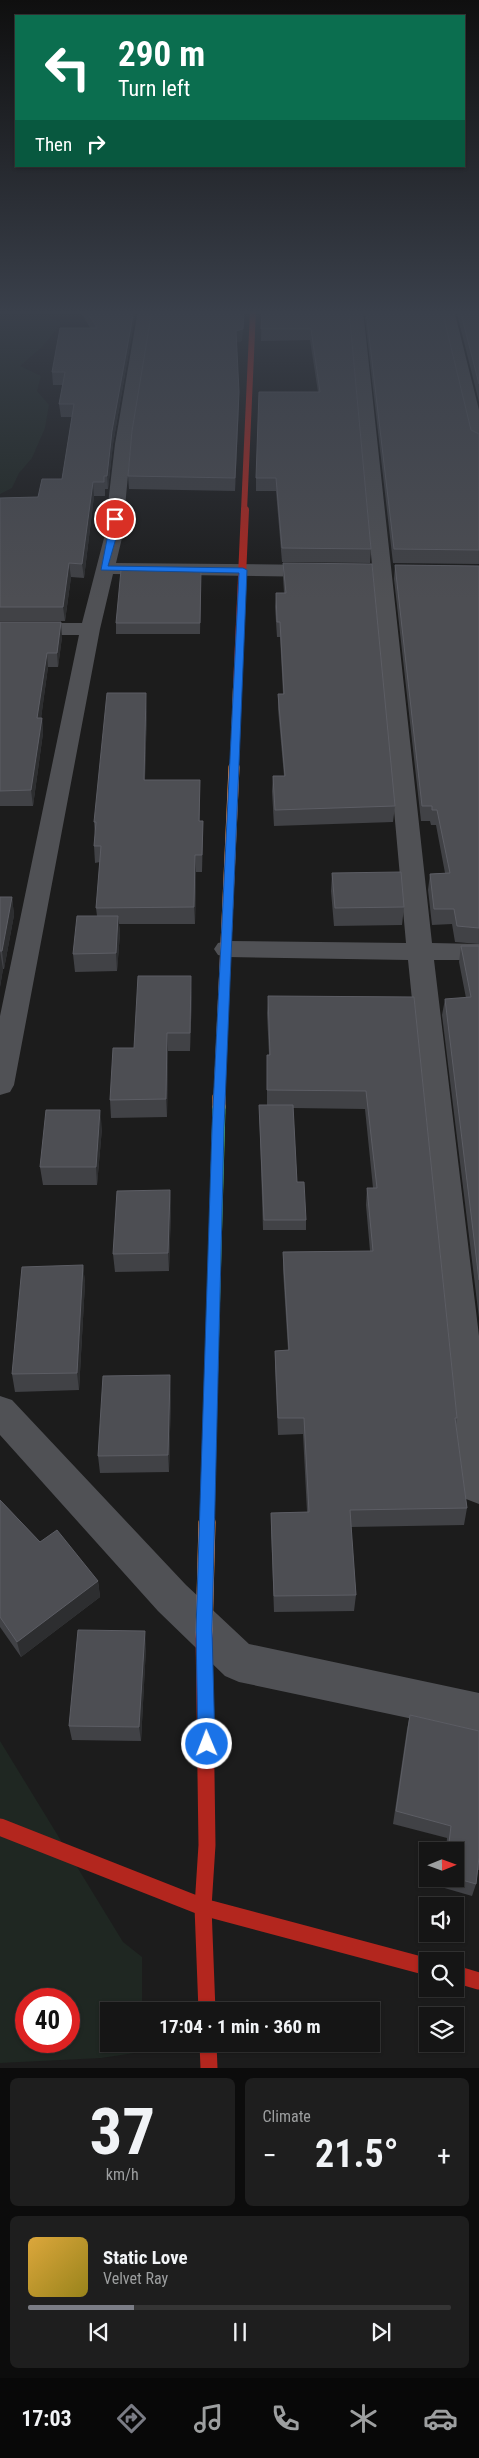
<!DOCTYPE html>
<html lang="en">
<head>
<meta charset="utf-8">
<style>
  :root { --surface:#151515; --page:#1e1e1e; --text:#f1f3f6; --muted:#9d9fa0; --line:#343434; --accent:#7a7c85 }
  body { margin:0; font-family:"Roboto Condensed",sans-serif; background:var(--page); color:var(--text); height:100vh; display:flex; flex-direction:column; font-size:19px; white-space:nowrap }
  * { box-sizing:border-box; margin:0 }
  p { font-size:16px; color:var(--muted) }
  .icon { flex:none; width:28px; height:28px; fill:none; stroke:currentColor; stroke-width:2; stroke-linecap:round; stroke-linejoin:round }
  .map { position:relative; height:2068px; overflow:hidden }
  .details { display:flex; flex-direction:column; gap:10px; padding:10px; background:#0c0c0c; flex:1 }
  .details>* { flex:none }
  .top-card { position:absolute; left:15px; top:15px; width:450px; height:152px; border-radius:0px; box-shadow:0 1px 4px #0004,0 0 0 1px var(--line); background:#0b6e4f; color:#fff; overflow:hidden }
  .needle { width:32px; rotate:89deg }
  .controls { position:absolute; left:419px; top:1842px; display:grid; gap:10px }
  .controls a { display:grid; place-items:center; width:45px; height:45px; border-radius:0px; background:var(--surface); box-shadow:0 1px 4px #0004,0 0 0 1px var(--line); font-size:25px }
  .speed { position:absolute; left:15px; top:1988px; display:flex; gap:10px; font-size:25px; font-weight:700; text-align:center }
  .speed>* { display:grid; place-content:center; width:65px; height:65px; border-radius:50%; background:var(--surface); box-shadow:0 1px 4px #0004,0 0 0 1px var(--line); line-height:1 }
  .speed .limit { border:8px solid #d22; background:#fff; color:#111 }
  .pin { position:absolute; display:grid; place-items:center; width:42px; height:42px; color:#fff; margin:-21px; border:2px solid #fff; border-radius:50%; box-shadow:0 1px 5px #0007 }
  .me { position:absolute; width:55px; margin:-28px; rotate:359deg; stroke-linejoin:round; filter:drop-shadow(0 0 4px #0008) }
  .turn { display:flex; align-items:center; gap:18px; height:105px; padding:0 20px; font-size:22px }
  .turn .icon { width:65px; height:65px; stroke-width:2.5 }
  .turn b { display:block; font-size:35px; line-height:42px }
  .then { display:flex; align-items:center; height:48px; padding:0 20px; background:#0003; gap:10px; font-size:19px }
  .big { font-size:38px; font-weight:700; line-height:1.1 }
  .details .card { flex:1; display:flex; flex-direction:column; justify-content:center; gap:8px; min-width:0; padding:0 18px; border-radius:8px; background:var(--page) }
  .details .dial { align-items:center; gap:0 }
  .dial b { font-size:65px; line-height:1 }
  .song { display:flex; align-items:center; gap:15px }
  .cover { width:60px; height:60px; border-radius:8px; background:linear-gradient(135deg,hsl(40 70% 55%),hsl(50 70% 35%)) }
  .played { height:5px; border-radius:2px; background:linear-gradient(90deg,var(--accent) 25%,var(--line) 25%) }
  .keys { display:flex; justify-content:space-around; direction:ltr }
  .heat { display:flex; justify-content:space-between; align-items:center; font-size:28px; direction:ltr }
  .details .tiles { flex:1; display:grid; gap:10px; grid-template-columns:1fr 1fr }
  .card:last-child { grid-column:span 2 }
  .trip { position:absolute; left:100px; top:2002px; width:280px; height:50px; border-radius:0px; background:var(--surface); box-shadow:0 1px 4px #0004,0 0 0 1px var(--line); font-weight:700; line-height:50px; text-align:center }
  .menu { display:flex; height:80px; justify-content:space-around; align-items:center; background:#080808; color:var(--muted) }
  .menu .icon { width:35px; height:35px }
  .menu .current { color:var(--accent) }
  .menu b { font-size:22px; color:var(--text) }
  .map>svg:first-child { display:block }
</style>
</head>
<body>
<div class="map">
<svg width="479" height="2068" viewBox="0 0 479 2068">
  <rect width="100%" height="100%" fill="#1c1c1c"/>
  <path fill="#1f2722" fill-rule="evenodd" d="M 0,310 L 34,310 L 62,323 L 43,346 L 20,366 L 41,376 L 37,391 L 49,405 L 45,428 L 32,458 L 19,473 L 12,488 L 0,494 Z
    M 0,1741 L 123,1942 L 142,1957 L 142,2011 L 109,2011 L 109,2044 L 141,2044 L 141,2052 L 101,2058 L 0,2063 ZM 26,1999 L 69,1999 L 69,2041 L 26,2041 Z"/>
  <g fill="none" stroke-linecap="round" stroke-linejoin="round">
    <path fill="#505155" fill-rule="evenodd" d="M 138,310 L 152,310 L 131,444 L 122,538 L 116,563 L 320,565 L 327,567 L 329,571 L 327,575 L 320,577 L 113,574 L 100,629 L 14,1085 L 10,1092 L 0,1095 L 0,1016 L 79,635 L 0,635 L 0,623 L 82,623 L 104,538 L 115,444 Z
      M 349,310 L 363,310 L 432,943 L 479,944 L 479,960 L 434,960 L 479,1336 L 479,1504 L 466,1499 L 461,1487 L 408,960 L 227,957 L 218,955 L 214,949 L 218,943 L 227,941 L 406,943 Z
      M 440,310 L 454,310 L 479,410 L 479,447 L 471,442 Z
      M 0,1396 L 12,1400 L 186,1585 L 249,1644 L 479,1693 L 479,1733 L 239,1682 L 225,1676 L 158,1611 L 0,1435 Z"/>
    <path stroke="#63d668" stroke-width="13" d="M 212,1357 L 219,1107"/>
    <path stroke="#ff974d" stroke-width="8" d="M 234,768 L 237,687"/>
    <path stroke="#ff974d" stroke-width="11" d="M 219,1098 L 234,767"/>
    <path stroke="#ff974d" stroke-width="13" d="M 219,1107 L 219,1097
      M 207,1523 L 212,1357"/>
    <path stroke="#ff974d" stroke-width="17" d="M 204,1636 L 207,1522"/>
    <path stroke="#b3261e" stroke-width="6" d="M 244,511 L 253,310"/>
    <path stroke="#b3261e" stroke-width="8" d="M 237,687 L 245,510"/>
    <path stroke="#b3261e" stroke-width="17" d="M 204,1636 L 207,1845 L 203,1907 L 207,2011
      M 0,1827 L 203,1907 L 428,1967
      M 455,1974 L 479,1981
      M 208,2044 L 209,2068"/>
  </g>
  <path fill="#414246" d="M 80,310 L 136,310 L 113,444 L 108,489 L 105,489 L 105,496 L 94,496 L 84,578 L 71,577 L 65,621 L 0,621 L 0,498 L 38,497 L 62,479 L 72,417 L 61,417 L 59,404 L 63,385 L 53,385 L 52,372 L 90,328 Z
    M 152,310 L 242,341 L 236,342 L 239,405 L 235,491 L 129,489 L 128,476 Z
    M 262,310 L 349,310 L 371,549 L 370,563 L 282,562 L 276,491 L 256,491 L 256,478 L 318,392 L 310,340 L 261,341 Z
    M 364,310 L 442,310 L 471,430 L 479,434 L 479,564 L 393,563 Z
    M 456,310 L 479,310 L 479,402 Z
    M 283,563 L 395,806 L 393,822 L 274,826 L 272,791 L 273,776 L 284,776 L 278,709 L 278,694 L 283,694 L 280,637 L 277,637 L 275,607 L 276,593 L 284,593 L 283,577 Z
    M 395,565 L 479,566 L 479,944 L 455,942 L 452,924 L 432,925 L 428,890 L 430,874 L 445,873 L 436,825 L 431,825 L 430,821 L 421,821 L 394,579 Z
    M 201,580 L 200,634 L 116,634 L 116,623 Z
    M 0,622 L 62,637 L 58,667 L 48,667 L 41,718 L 42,718 L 43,733 L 33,806 L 0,806 Z
    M 147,709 L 145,780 L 200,780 L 200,821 L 203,821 L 202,872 L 196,872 L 195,924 L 119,924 L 120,933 L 117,971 L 75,972 L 73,954 L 97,916 L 96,908 L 100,862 L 95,863 L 94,846 L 95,836 L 94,822 Z
    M 332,873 L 404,907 L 402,925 L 334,926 L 331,891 Z
    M 0,897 L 12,897 L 14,915 L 4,969 L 3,969 L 0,987 Z
    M 461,946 L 479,946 L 479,1318 L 442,1015 L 445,999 L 466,998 L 459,962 Z
    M 192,994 L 190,1051 L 168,1051 L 167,1117 L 111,1118 L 110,1100 L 134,1048 Z
    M 268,996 L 414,997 L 457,1418 L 456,1425 L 467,1508 L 464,1525 L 351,1527 L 356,1595 L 354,1611 L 274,1612 L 271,1529 L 271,1513 L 307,1512 L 303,1434 L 278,1435 L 275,1368 L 275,1351 L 288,1350 L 283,1270 L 283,1252 L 370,1251 L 366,1205 L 367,1188 L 373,1188 L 365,1109 L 293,1108 L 297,1182 L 306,1220 L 306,1230 L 263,1230 L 259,1105 L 267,1105 L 267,1055 L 269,1055 L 267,1013 Z
    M 102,1128 L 97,1185 L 43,1185 L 40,1167 Z
    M 170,1190 L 171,1208 L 169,1271 L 115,1272 L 113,1254 Z
    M 83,1265 L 85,1283 L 79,1390 L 15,1392 L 12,1374 Z
    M 171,1393 L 169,1472 L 100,1473 L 98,1456 Z
    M 0,1500 L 40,1542 L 98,1581 L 100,1597 L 21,1657 L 0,1627 Z
    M 146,1647 L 141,1741 L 72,1740 L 69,1726 Z
    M 410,1715 L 479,1731 L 479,1870 L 478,1870 L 476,1884 L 472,1896 L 441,1887 L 442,1879 L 455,1879 L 455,1851 L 446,1851 L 447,1838 L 393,1824 L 407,1729 Z"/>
  <path fill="#2d2e30" d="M 134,310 L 136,310 L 113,444 L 108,489 L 107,476 L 112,431 Z
    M 244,310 L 245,310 L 242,341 L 236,342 L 236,331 Z
    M 239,392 L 239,405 L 235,491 L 235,478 Z
    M 93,482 L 94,496 L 84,578 L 82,564 Z
    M 69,563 L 71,577 L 65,621 L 63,607 Z
    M 61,622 L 62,637 L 58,667 L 57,653 Z
    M 47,653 L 48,667 L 39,733 L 37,718 Z
    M 146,693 L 147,709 L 144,797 L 144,780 Z
    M 42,718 L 43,733 L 33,806 L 31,790 Z
    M 200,780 L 200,838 L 199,821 Z
    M 203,821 L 203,838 L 202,872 L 202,855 Z
    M 195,855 L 196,872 L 195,924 L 194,907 Z
    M 12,897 L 14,915 L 4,969 L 2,951 Z
    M 118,916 L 120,933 L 117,971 L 116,953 Z
    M 0,951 L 3,969 L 0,987 Z
    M 191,976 L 192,994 L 190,1051 L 190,1033 Z
    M 167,1033 L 168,1051 L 167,1117 L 166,1099 Z
    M 100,1110 L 102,1128 L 97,1185 L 96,1167 Z
    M 170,1190 L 171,1208 L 169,1271 L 168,1253 Z
    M 83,1265 L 85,1283 L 79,1390 L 77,1373 Z
    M 170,1375 L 171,1393 L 169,1472 L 168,1455 Z
    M 98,1581 L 100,1597 L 21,1657 L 17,1642 Z
    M 145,1631 L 146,1647 L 141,1741 L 139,1727 Z"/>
  <path fill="#4d4e53" stroke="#5c5d64" d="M 86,310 L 134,310 L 112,431 L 107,476 L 104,476 L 104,482 L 93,482 L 82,564 L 69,563 L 63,607 L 0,607 L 0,498 L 38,497 L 42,479 L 62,479 L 74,404 L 59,404 L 65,372 L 52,372 L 60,328 L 97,328 Z
    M 152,310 L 244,310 L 243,329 L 236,331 L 239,392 L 235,478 L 128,476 L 132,431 Z
    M 262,310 L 349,310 L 371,549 L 282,548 L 276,478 L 256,478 L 259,392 L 320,392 L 311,329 L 261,329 Z
    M 366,310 L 442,310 L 471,430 L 479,434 L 479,550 L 394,549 Z
    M 460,310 L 479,310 L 479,384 Z
    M 283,563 L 372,564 L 395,806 L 275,810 L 273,776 L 285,776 L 278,694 L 284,694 L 280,622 L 277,622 L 276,593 L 286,593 Z
    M 395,565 L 479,566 L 479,928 L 457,926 L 454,909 L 434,909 L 430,874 L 450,873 L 437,810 L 432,810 L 432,806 L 422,806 Z
    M 121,570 L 201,570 L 200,623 L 116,623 Z
    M 0,622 L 61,622 L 57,653 L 47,653 L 37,718 L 42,718 L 31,790 L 0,791 Z
    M 107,693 L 146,693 L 144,780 L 200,780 L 199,821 L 203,821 L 202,855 L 195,855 L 194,907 L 96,908 L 101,846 L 94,846 L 96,822 L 94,822 Z
    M 401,872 L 404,907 L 335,908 L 332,873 Z
    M 0,897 L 12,897 L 2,951 L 0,951 Z
    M 77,916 L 118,916 L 116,953 L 73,954 Z
    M 461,946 L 479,946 L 479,1280 L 445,999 L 471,997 Z
    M 138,976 L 191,976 L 190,1033 L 167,1033 L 166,1099 L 110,1100 L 113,1048 L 134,1048 Z
    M 268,996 L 414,997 L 457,1418 L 455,1418 L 467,1508 L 350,1510 L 356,1595 L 274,1596 L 271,1513 L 309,1512 L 304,1418 L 278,1418 L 275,1351 L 289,1350 L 283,1252 L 373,1251 L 367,1188 L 377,1188 L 366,1091 L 267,1090 L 267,1055 L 270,1055 Z
    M 259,1105 L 293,1105 L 297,1182 L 304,1182 L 306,1220 L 264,1220 Z
    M 46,1110 L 100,1110 L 96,1167 L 40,1167 Z
    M 170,1190 L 168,1253 L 113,1254 L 117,1191 Z
    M 83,1265 L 77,1373 L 12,1374 L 22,1267 Z
    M 170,1375 L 168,1455 L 98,1456 L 103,1376 Z
    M 0,1500 L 40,1542 L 57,1530 L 98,1581 L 17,1642 L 0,1617 Z
    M 78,1630 L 145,1631 L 139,1727 L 69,1726 Z
    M 410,1715 L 479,1731 L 479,1857 L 476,1884 L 455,1878 L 455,1851 L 448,1851 L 451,1826 L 396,1811 Z"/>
  <linearGradient id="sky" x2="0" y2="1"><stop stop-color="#0f0f0f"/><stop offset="0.52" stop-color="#3a404b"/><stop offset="1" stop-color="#3a404b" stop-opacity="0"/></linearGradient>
  <rect width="479" height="600" fill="url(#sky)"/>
  <path fill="#1a73e8" stroke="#114b97" d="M 115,517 L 118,519 L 116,538 L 108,566 L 243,568 L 247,570 L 224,1128 L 212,1630 L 215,1744 L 213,1750 L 207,1752 L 201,1750 L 198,1744 L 196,1630 L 212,1128 L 239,573 L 101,570 L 111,519 Z"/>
</svg>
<div class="controls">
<a><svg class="needle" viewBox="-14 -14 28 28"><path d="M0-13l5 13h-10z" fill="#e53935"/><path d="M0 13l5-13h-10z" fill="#9d9fa0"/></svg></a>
<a><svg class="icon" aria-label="sound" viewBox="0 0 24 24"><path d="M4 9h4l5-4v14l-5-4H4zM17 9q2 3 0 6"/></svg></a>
<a><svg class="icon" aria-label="search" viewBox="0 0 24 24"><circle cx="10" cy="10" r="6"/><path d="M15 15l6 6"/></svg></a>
<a><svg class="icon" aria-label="layers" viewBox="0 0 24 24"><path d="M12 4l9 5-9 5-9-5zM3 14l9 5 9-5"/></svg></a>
</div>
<div class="speed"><div class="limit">40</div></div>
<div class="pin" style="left:115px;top:519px;background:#d93025"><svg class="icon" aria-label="arrive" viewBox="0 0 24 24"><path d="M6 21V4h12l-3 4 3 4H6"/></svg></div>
<svg class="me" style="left:207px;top:1744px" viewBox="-20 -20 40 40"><circle r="17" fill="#1a73e8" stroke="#fff" stroke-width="3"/><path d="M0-11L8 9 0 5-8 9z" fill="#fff"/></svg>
<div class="trip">17:04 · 1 min · 360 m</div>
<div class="top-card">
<div class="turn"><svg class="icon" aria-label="left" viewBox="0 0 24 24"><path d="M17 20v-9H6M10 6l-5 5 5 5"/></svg><div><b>290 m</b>Turn left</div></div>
<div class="then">Then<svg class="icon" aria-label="right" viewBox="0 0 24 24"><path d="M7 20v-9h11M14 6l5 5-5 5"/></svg></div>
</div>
</div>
<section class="details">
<div class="tiles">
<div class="card dial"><b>37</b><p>km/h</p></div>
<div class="card"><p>Climate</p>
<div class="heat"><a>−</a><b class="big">21.5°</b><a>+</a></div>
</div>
<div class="card">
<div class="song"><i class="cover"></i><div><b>Static Love</b><p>Velvet Ray</p></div></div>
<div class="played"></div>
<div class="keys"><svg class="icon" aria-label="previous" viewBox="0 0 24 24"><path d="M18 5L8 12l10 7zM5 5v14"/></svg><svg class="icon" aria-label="pause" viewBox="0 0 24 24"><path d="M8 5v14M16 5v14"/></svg><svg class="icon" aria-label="next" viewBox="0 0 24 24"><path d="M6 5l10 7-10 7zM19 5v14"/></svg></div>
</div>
</div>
</section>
<nav class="menu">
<b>17:03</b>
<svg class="icon current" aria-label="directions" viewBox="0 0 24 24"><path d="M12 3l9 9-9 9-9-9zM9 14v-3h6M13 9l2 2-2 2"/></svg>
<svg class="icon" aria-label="music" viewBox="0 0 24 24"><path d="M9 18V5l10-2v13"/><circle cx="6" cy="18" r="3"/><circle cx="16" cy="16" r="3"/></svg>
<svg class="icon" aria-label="phone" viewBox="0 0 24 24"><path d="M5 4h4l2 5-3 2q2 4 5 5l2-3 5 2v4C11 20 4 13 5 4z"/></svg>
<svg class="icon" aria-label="climate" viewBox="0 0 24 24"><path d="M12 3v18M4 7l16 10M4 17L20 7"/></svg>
<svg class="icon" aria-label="car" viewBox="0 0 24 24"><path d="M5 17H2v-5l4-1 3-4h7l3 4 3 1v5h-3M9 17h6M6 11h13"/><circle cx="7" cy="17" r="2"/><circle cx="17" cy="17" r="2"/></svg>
</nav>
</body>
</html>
